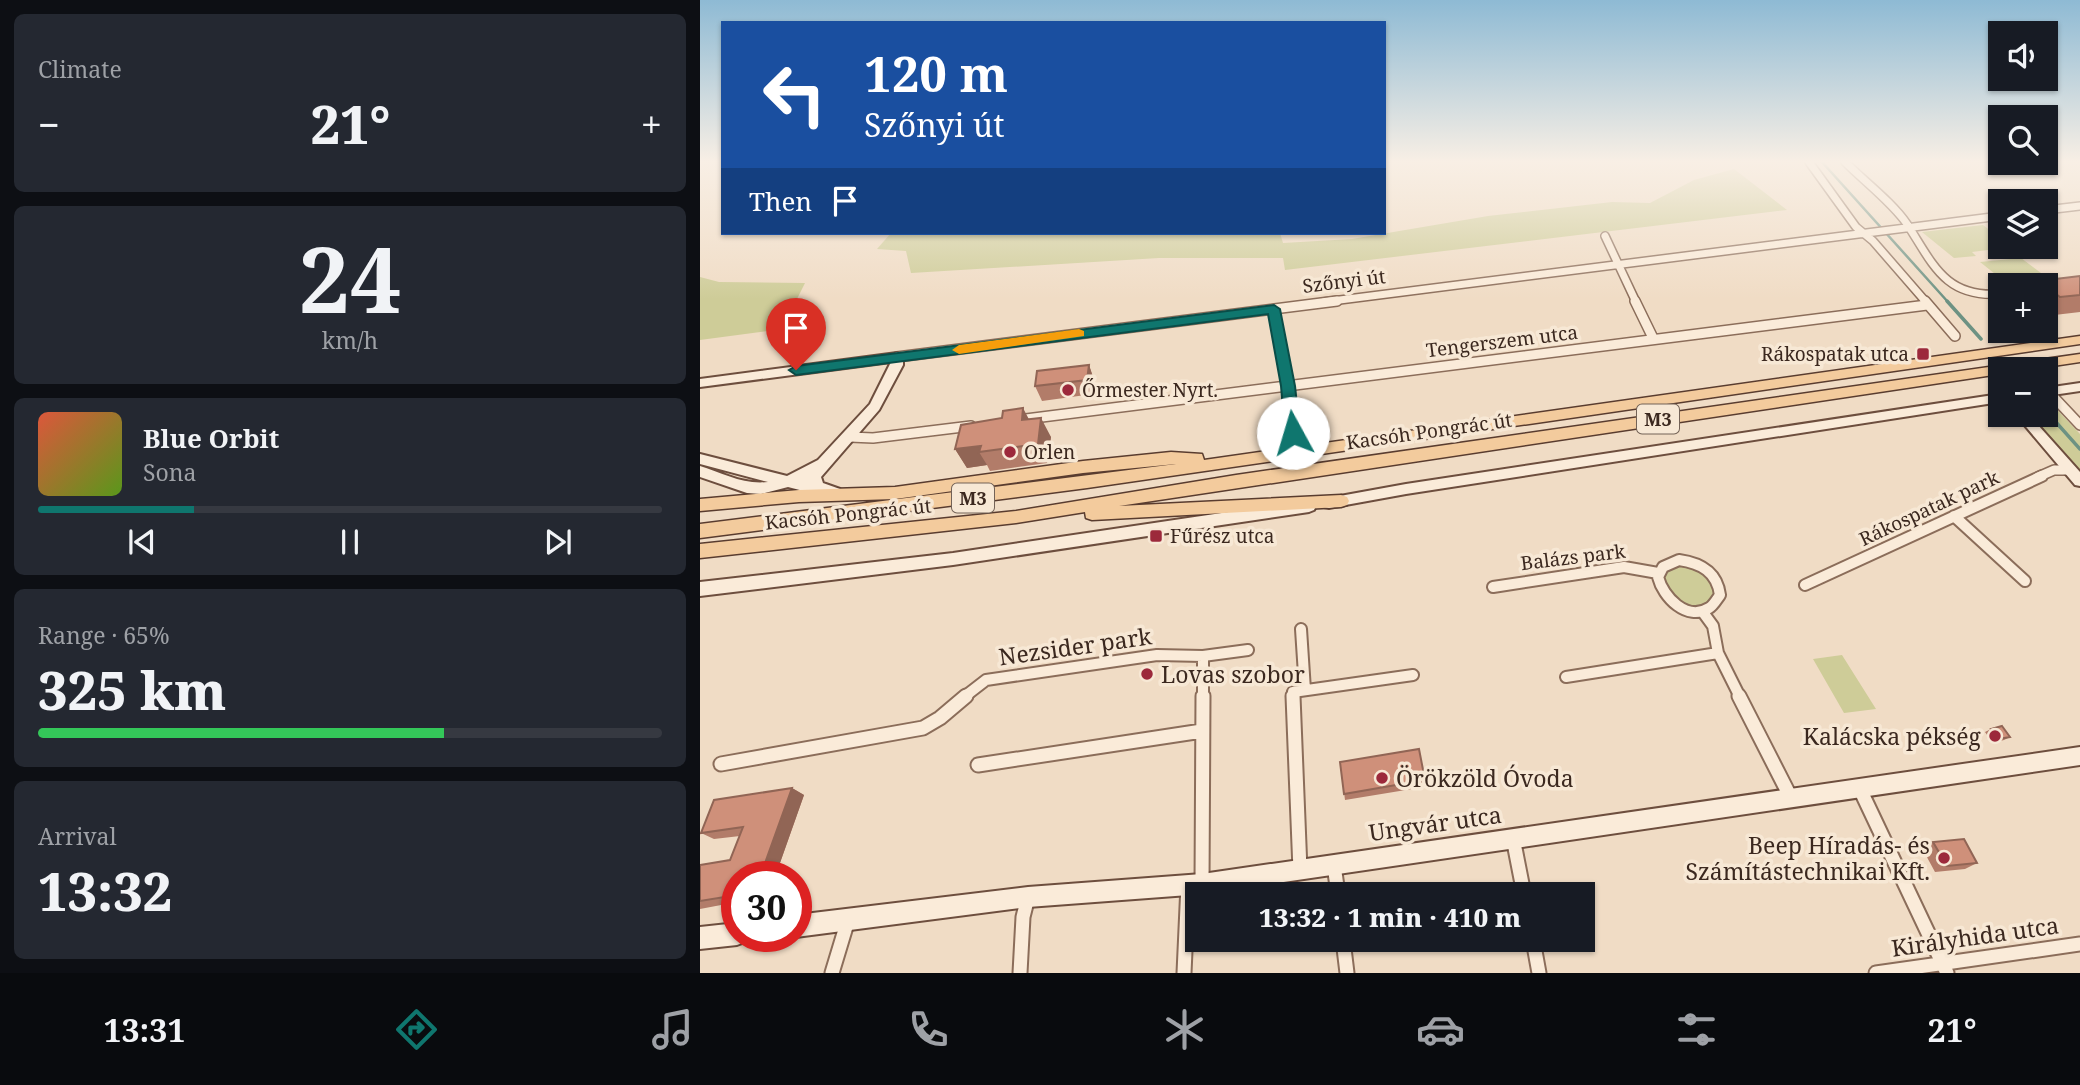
<!DOCTYPE html>
<html lang="en">
<head>
<meta charset="utf-8">
<style>
  :root { --surface:#171b24; --page:#242831; --text:#f1f3f6; --muted:#9ea1a6; --line:#363941; --accent:#0f766e }
  body { margin:0; font-family:"Noto Serif",serif; background:var(--page); color:var(--text); height:100vh; display:flex; flex-direction:column; font-size:26px; white-space:nowrap }
  * { box-sizing:border-box; margin:0 }
  p { font-size:23px; color:var(--muted) }
  .icon { flex:none; width:38px; height:38px; fill:none; stroke:currentColor; stroke-width:2; stroke-linecap:round; stroke-linejoin:round }
  .map { position:relative; flex:1; overflow:hidden }
  .panel { display:flex; flex-direction:column; gap:14px; padding:14px; background:#0d0f14; width:700px }
  .panel>* { flex:none }
  .banner { position:absolute; left:21px; top:21px; width:665px; height:214px; border-radius:0px; box-shadow:0 2px 5px #0004; background:#1a4fa0; color:#fff; overflow:hidden }
  .controls { position:absolute; left:1288px; top:21px; display:grid; gap:14px }
  .controls a { display:grid; place-items:center; width:70px; height:70px; border-radius:0px; background:var(--surface); box-shadow:0 2px 5px #0004; font-size:35px }
  .speed { position:absolute; left:21px; top:861px; display:flex; gap:14px; font-size:35px; font-weight:700; text-align:center }
  .speed>* { display:grid; place-content:center; width:91px; height:91px; border-radius:50%; background:var(--surface); box-shadow:0 2px 5px #0004; line-height:1 }
  .speed .limit { border:10px solid #d22; background:#fff; color:#111 }
  .pin { position:absolute; display:grid; place-items:center; width:60px; height:60px; color:#fff; margin:-72px -30px; border-radius:50% 50% 50% 0; rotate:-45deg; box-shadow:0 0 7px #0007 }
  .pin .icon { rotate:45deg }
  .me { position:absolute; width:77px; margin:-38px; rotate:354deg; stroke-linejoin:round; filter:drop-shadow(0 0 5px #0008) }
  .turn { display:flex; align-items:center; gap:24px; height:147px; padding:0 28px; font-size:32px }
  .turn .icon { width:91px; height:91px; stroke-width:2.5 }
  .turn b { display:block; font-size:49px; line-height:60px }
  .then { display:flex; align-items:center; height:66px; padding:0 28px; background:#0003; gap:14px; font-size:26px }
  .big { font-size:52px; font-weight:800; line-height:1.1 }
  .panel .tile { flex:1; display:flex; flex-direction:column; justify-content:center; gap:10px; min-width:0; padding:0 24px; border-radius:10px; background:var(--page) }
  .panel .dial { align-items:center; gap:0 }
  .dial b { font-size:91px; line-height:1 }
  .song { display:flex; align-items:center; gap:21px }
  .cover { width:84px; height:84px; border-radius:10px; background:linear-gradient(135deg,hsl(10 70% 55%),hsl(90 70% 35%)) }
  .played { height:7px; border-radius:4px; background:linear-gradient(90deg,var(--accent) 25%,var(--line) 25%) }
  .keys { display:flex; justify-content:space-around; direction:ltr }
  .heat { display:flex; justify-content:space-between; align-items:center; font-size:38px; direction:ltr }
  .charge { height:10px; border-radius:5px; background:linear-gradient(90deg,#34c759 65%,var(--line) 0) }
  .trip { position:absolute; left:485px; top:882px; width:410px; height:70px; border-radius:0px; background:var(--surface); box-shadow:0 2px 5px #0004; font-weight:800; line-height:70px; text-align:center }
  .tab-bar { display:flex; height:112px; justify-content:space-around; align-items:center; background:#090b0e; color:var(--muted) }
  .tab-bar .icon { width:49px; height:49px }
  .tab-bar .current { color:var(--accent) }
  .tab-bar b { font-size:32px; color:var(--text) }
  main { display:flex; flex:1; min-height:0 }
  .map>svg:first-child { display:block }
</style>
</head>
<body>
<main>
<section class="panel">
<div class="tile"><p>Climate</p>
<div class="heat"><a>−</a><b class="big">21°</b><a>+</a></div>
</div>
<div class="tile dial"><b>24</b><p>km/h</p></div>
<div class="tile">
<div class="song"><i class="cover"></i><div><b>Blue Orbit</b><p>Sona</p></div></div>
<div class="played"></div>
<div class="keys"><svg class="icon" aria-label="previous" viewBox="0 0 24 24"><path d="M18 5L8 12l10 7zM5 5v14"/></svg><svg class="icon" aria-label="pause" viewBox="0 0 24 24"><path d="M8 5v14M16 5v14"/></svg><svg class="icon" aria-label="next" viewBox="0 0 24 24"><path d="M6 5l10 7-10 7zM19 5v14"/></svg></div>
</div>
<div class="tile"><p>Range · 65%</p><b class="big">325 km</b><div class="charge"></div></div>
<div class="tile"><p>Arrival</p><b class="big">13:32</b></div>
</section>
<div class="map">
<svg width="1380" height="973" viewBox="0 0 1380 973">
  <rect width="100%" height="100%" fill="#f0dcc5"/>
  <path fill="#cecc98" d="M 1034,169 L 1087,210 L 585,270 L 583,258 L 459,258 L 211,273 L 206,251 L 177,249 L 191,233 L 580,233 L 583,243 L 652,239 L 788,216 L 912,202 L 950,203 L 994,180 Z
    M 1283,225 L 1300,238 L 1300,247 L 1312,247 L 1272,252 L 1276,256 L 1254,258 L 1222,232 Z
    M 1321,258 L 1353,282 L 1309,285 L 1280,262 Z
    M 0,277 L 19,282 L 105,283 L 82,329 L 0,340 Z
    M 1346,398 L 1380,434 L 1380,472 L 1329,415 L 1346,415 Z
    M 983,565 L 991,566 L 1011,580 L 1015,593 L 1008,604 C 985,611 975,598 964,580 C 966,569 972,566 983,565 Z
    M 1142,655 L 1176,709 L 1144,713 L 1113,659 Z"/>
  <g fill="none" stroke-linecap="round" stroke-linejoin="round">
    <path stroke="#6d9283" stroke-width="2.5" d="M 1122,162 L 1248,302"/>
    <path stroke="#6d9283" stroke-width="3.5" d="M 1247,301 L 1281,339
      M 1346,411 L 1380,449"/>
    <g stroke="#8b6d5a" stroke-width="10">
      <path id="street-far3" d="M 1109,162 L 1156,227 L 1173,241 L 1226,302
        M 1145,162 C 1164,181 1193,203 1207,224 C 1233,264 1245,298 1300,294
        M 1346,210 L 1380,206
        M 905,236 L 936,302
        M 624,302 L 1300,216"/>
    </g>
    <g stroke="#8b6d5a" stroke-width="12">
      <path id="street-far2" d="M 935,301 L 953,338
        M 1225,301 L 1255,336
        M 574,309 L 588,386 L 593,433
        M 197,357 L 637,301
        M 1349,392 L 1380,425
        M 318,420 L 1227,305
        M 150,437 L 173,438 L 271,426
        M 1338,477 L 1354,470 L 1371,470"/>
    </g>
    <g stroke="#8b6d5a" stroke-width="14">
      <path id="street-far1" d="M 1254,516 L 1325,581
        M 979,560 C 1001,563 1017,572 1020,595 C 1017,599 1013,606 1009,608 C 987,622 963,597 958,577 L 963,567 Z
        M 1105,585 L 1342,476
        M 793,587 L 924,567 L 958,573
        M 1002,611 L 1013,626 L 1018,653 L 1040,697
        M 601,629 L 605,690
        M 866,677 L 1018,653
        M 264,697 L 286,680 L 457,655 L 503,656 L 548,650
        M 503,697 L 503,656
        M 593,697 L 593,692 L 713,675"/>
    </g>
    <g stroke="#8b6d5a" stroke-width="17">
      <path id="street" d="M 593,696 L 600,870
        M 1039,696 L 1091,798
        M 21,764 L 223,728 L 240,718 L 266,696
        M 278,765 L 502,731
        M 1159,787 L 1247,973
        M 813,838 L 824,894
        M 634,865 L 638,894
        M 502,884 L 503,696
        M 643,940 L 647,973
        M 833,940 L 839,973
        M 132,973 L 148,920
        M 320,973 L 323,917 L 328,897
        M 484,973 L 488,885
        M 1176,973 L 1380,944"/>
    </g>
    <g stroke="#6d4e3e" stroke-width="4">
      <path id="secondary" d="M 197,353 L 203,357 L 203,365 L 179,410 L 121,477 L 123,483 L 140,489 L 142,493 L 140,497 L 123,496 L 88,487 L 61,494 L 47,493 L 0,477 L 0,466 C 23,473 43,485 68,482 L 0,464 L 0,454 L 87,476 L 118,460 L 170,404 L 191,362 L 0,387 L 0,379 Z
        M 1380,383 L 1380,391 L 1346,396 L 1346,388 Z
        M 1300,394 L 1300,402 L 706,494 L 629,508 L 624,507 L 622,503 L 624,499 L 629,498 L 706,484 Z
        M 1316,415 L 1329,415 L 1380,472 L 1380,486 L 1375,485 Z
        M 609,500 L 614,502 L 616,506 L 614,510 L 609,512 L 253,565 L 0,596 L 0,582 L 253,553 Z
        M 1380,747 L 1380,765 L 502,894 L 328,907 L 96,937 L 95,936 L 96,915 L 328,887 L 502,874 Z
        M 37,923 L 37,936 L 47,936 L 45,942 L 37,945 L 0,949 L 0,927 Z"/>
    </g>
    <g stroke="#593c2f" stroke-width="3">
      <path id="primary" d="M 1380,336 L 1380,344 L 387,488 L 0,538 L 0,524 L 476,464 L 383,473 L 195,499 L 99,502 L 0,511 L 0,499 L 99,490 L 195,487 L 383,461 L 471,452 L 502,454 L 504,460 Z
        M 1380,354 L 1380,362 L 1333,369 L 1300,369 L 1300,374 L 419,506 L 641,495 L 647,497 L 649,501 L 647,505 L 641,507 L 392,520 L 386,518 L 385,512 L 316,523 L 0,558 L 0,544 L 316,511 L 536,475 Z"/>
    </g>
    <use href="#street-far3" stroke="#faebd9" stroke-width="7"/>
    <use href="#street-far2" stroke="#faebd9" stroke-width="9"/>
    <use href="#street-far1" stroke="#faebd9" stroke-width="10"/>
    <use href="#street" stroke="#faebd9" stroke-width="13"/>
    <use href="#secondary" fill="#faebd9" fill-rule="evenodd"/>
    <use href="#primary" fill="#f3cb9d" fill-rule="evenodd"/>
  </g>
  <path fill="#b27c69" d="M 1380,276 L 1380,312 L 1346,316 L 1346,285 L 1336,285 L 1339,281 Z
    M 389,365 L 394,380 L 393,394 L 342,401 L 335,386 Z
    M 329,419 L 351,437 L 347,463 L 290,471 L 287,465 L 267,468 L 255,449 Z
    M 1291,729 L 1310,737 L 1304,740 L 1293,743 L 1285,732 Z
    M 640,762 L 725,780 L 724,787 L 645,800 Z
    M 92,788 L 104,795 L 75,877 L 37,877 L 37,902 L 0,909 L 0,865 L 30,860 L 40,836 L 14,839 L 1,833 Z
    M 1233,842 L 1277,863 L 1265,869 L 1235,872 L 1222,848 Z"/>
  <path fill="#916555" d="M 389,365 L 394,380 L 393,394 L 387,380 Z
    M 323,408 L 333,427 L 322,420 Z
    M 341,418 L 351,437 L 347,463 L 338,444 Z
    M 281,446 L 279,452 L 287,465 L 267,468 L 255,449 Z
    M 92,788 L 104,795 L 75,877 L 60,877 Z"/>
  <path fill="#cf907a" stroke="#916555" stroke-width="2" d="M 1380,276 L 1380,295 L 1360,297 L 1339,281 Z
    M 389,365 L 387,380 L 335,386 L 337,371 Z
    M 323,408 L 322,420 L 341,418 L 338,444 L 279,452 L 281,446 L 255,449 L 261,425 L 302,418 L 303,411 Z
    M 1302,726 L 1310,737 L 1299,739 L 1291,729 Z
    M 719,749 L 725,780 L 644,794 L 640,762 Z
    M 92,788 L 60,877 L 37,877 L 37,895 L 0,901 L 0,865 L 30,860 L 43,827 L 1,833 L 14,800 Z
    M 1264,839 L 1277,863 L 1247,866 L 1233,842 Z"/>
  <linearGradient id="sky" x2="0" y2="1"><stop stop-color="#8ebad4"/><stop offset="0.54" stop-color="#f8efe5"/><stop offset="1" stop-color="#f8efe5" stop-opacity="0"/></linearGradient>
  <rect width="1380" height="299" fill="url(#sky)"/>
  <path fill="#0f766e" stroke="#0a4d48" stroke-width="2" d="M 574,305 L 580,309 L 595,386 L 600,433 L 593,438 L 585,433 L 581,386 L 568,314 L 96,375 L 89,370 L 96,366 Z"/>
  <path fill="#f59e0b" d="M 379,329 L 384,331 L 384,336 L 259,354 L 252,350 L 259,345 Z"/>
  <g fill="#9c293b" stroke="#f7e8d5" stroke-width="2.5">
    <rect x="1216" y="347" width="14" height="14" rx="3.5"/>
    <circle cx="368" cy="390" r="7"/>
    <circle cx="310" cy="452" r="7"/>
    <rect x="449" y="529" width="14" height="14" rx="3.5"/>
    <circle cx="447" cy="674" r="7"/>
    <circle cx="1295" cy="736" r="7"/>
    <circle cx="682" cy="778" r="7"/>
    <circle cx="1244" cy="858" r="7"/>
  </g>
  <g text-anchor="middle" dominant-baseline="central" stroke-width="7" stroke-linejoin="round" paint-order="stroke">
    <g fill="#f7e8d5" stroke="#736256" stroke-width="2">
      <rect x="937" y="404.5" width="42" height="29" rx="5"/>
      <rect x="252" y="483.5" width="42" height="29" rx="5"/>
    </g>
    <g font-size="18" font-weight="bold" fill="#3b281f">
      <text x="958" y="419">M3</text>
      <text x="273" y="498">M3</text>
    </g>
    <g font-size="19" fill="#3b281f" stroke="#f7e8d5">
      <text transform="translate(644 281) rotate(-7)">Szőnyi út</text>
      <text transform="translate(802 341) rotate(-7)">Tengerszem utca</text>
      <text transform="translate(729 431) rotate(-8)">Kacsóh Pongrác út</text>
      <text transform="translate(1229 508) rotate(-25)">Rákospatak park</text>
      <text transform="translate(148 514) rotate(-6)">Kacsóh Pongrác út</text>
      <text transform="translate(873 557) rotate(-7)">Balázs park</text>
    </g>
    <g font-size="19" fill="#3b281f" stroke="#f7e8d5" text-anchor="start">
      <text x="1209" y="354" text-anchor="end">Rákospatak utca</text>
      <text x="382" y="390">Őrmester Nyrt.</text>
      <text x="324" y="452">Orlen</text>
      <text x="470" y="536">Fűrész utca</text>
    </g>
    <g font-size="23" fill="#3b281f" stroke="#f7e8d5">
      <text transform="translate(375 646) rotate(-8)">Nezsider park</text>
      <text transform="translate(735 823) rotate(-8)">Ungvár utca</text>
      <text transform="translate(1275 936) rotate(-8)">Királyhida utca</text>
    </g>
    <g font-size="23" fill="#3b281f" stroke="#f7e8d5" text-anchor="start">
      <text x="461" y="674">Lovas szobor</text>
      <text x="1281" y="736" text-anchor="end">Kalácska pékség</text>
      <text x="696" y="778">Örökzöld Óvoda</text>
      <text x="1230" y="845" text-anchor="end">Beep Híradás- és<tspan x="1230" dy="26">Számítástechnikai Kft.</tspan></text>
    </g>
  </g>
</svg>
<div class="controls">
<a><svg class="icon" aria-label="sound" viewBox="0 0 24 24"><path d="M4 9h4l5-4v14l-5-4H4zM17 9q2 3 0 6"/></svg></a>
<a><svg class="icon" aria-label="search" viewBox="0 0 24 24"><circle cx="10" cy="10" r="6"/><path d="M15 15l6 6"/></svg></a>
<a><svg class="icon" aria-label="layers" viewBox="0 0 24 24"><path d="M12 4l9 5-9 5-9-5zM3 14l9 5 9-5"/></svg></a>
<a>+</a>
<a>−</a>
</div>
<div class="speed"><div class="limit">30</div></div>
<div class="pin" style="left:96px;top:370px;background:#d93025"><svg class="icon" aria-label="arrive" viewBox="0 0 24 24"><path d="M6 21V4h12l-3 4 3 4H6"/></svg></div>
<svg class="me" style="left:593px;top:433px" viewBox="-20 -20 40 40"><circle r="19" fill="#fff"/><path d="M0-13L10 11 0 6-10 11z" fill="#0f766e"/></svg>
<div class="trip">13:32 · 1 min · 410 m</div>
<div class="banner">
<div class="turn"><svg class="icon" aria-label="left" viewBox="0 0 24 24"><path d="M17 20v-9H6M10 6l-5 5 5 5"/></svg><div><b>120 m</b>Szőnyi út</div></div>
<div class="then">Then<svg class="icon" aria-label="arrive" viewBox="0 0 24 24"><path d="M6 21V4h12l-3 4 3 4H6"/></svg></div>
</div>
</div>
</main>
<nav class="tab-bar">
<b>13:31</b>
<svg class="icon current" aria-label="directions" viewBox="0 0 24 24"><path d="M12 3l9 9-9 9-9-9zM9 14v-3h6M13 9l2 2-2 2"/></svg>
<svg class="icon" aria-label="music" viewBox="0 0 24 24"><path d="M9 18V5l10-2v13"/><circle cx="6" cy="18" r="3"/><circle cx="16" cy="16" r="3"/></svg>
<svg class="icon" aria-label="phone" viewBox="0 0 24 24"><path d="M5 4h4l2 5-3 2q2 4 5 5l2-3 5 2v4C11 20 4 13 5 4z"/></svg>
<svg class="icon" aria-label="climate" viewBox="0 0 24 24"><path d="M12 3v18M4 7l16 10M4 17L20 7"/></svg>
<svg class="icon" aria-label="car" viewBox="0 0 24 24"><path d="M5 17H2v-5l4-1 3-4h7l3 4 3 1v5h-3M9 17h6M6 11h13"/><circle cx="7" cy="17" r="2"/><circle cx="17" cy="17" r="2"/></svg>
<svg class="icon" aria-label="filters" viewBox="0 0 24 24"><path d="M4 7h16M4 17h16"/><circle cx="9" cy="7" r="2"/><circle cx="15" cy="17" r="2"/></svg>
<b>21°</b>
</nav>
</body>
</html>
